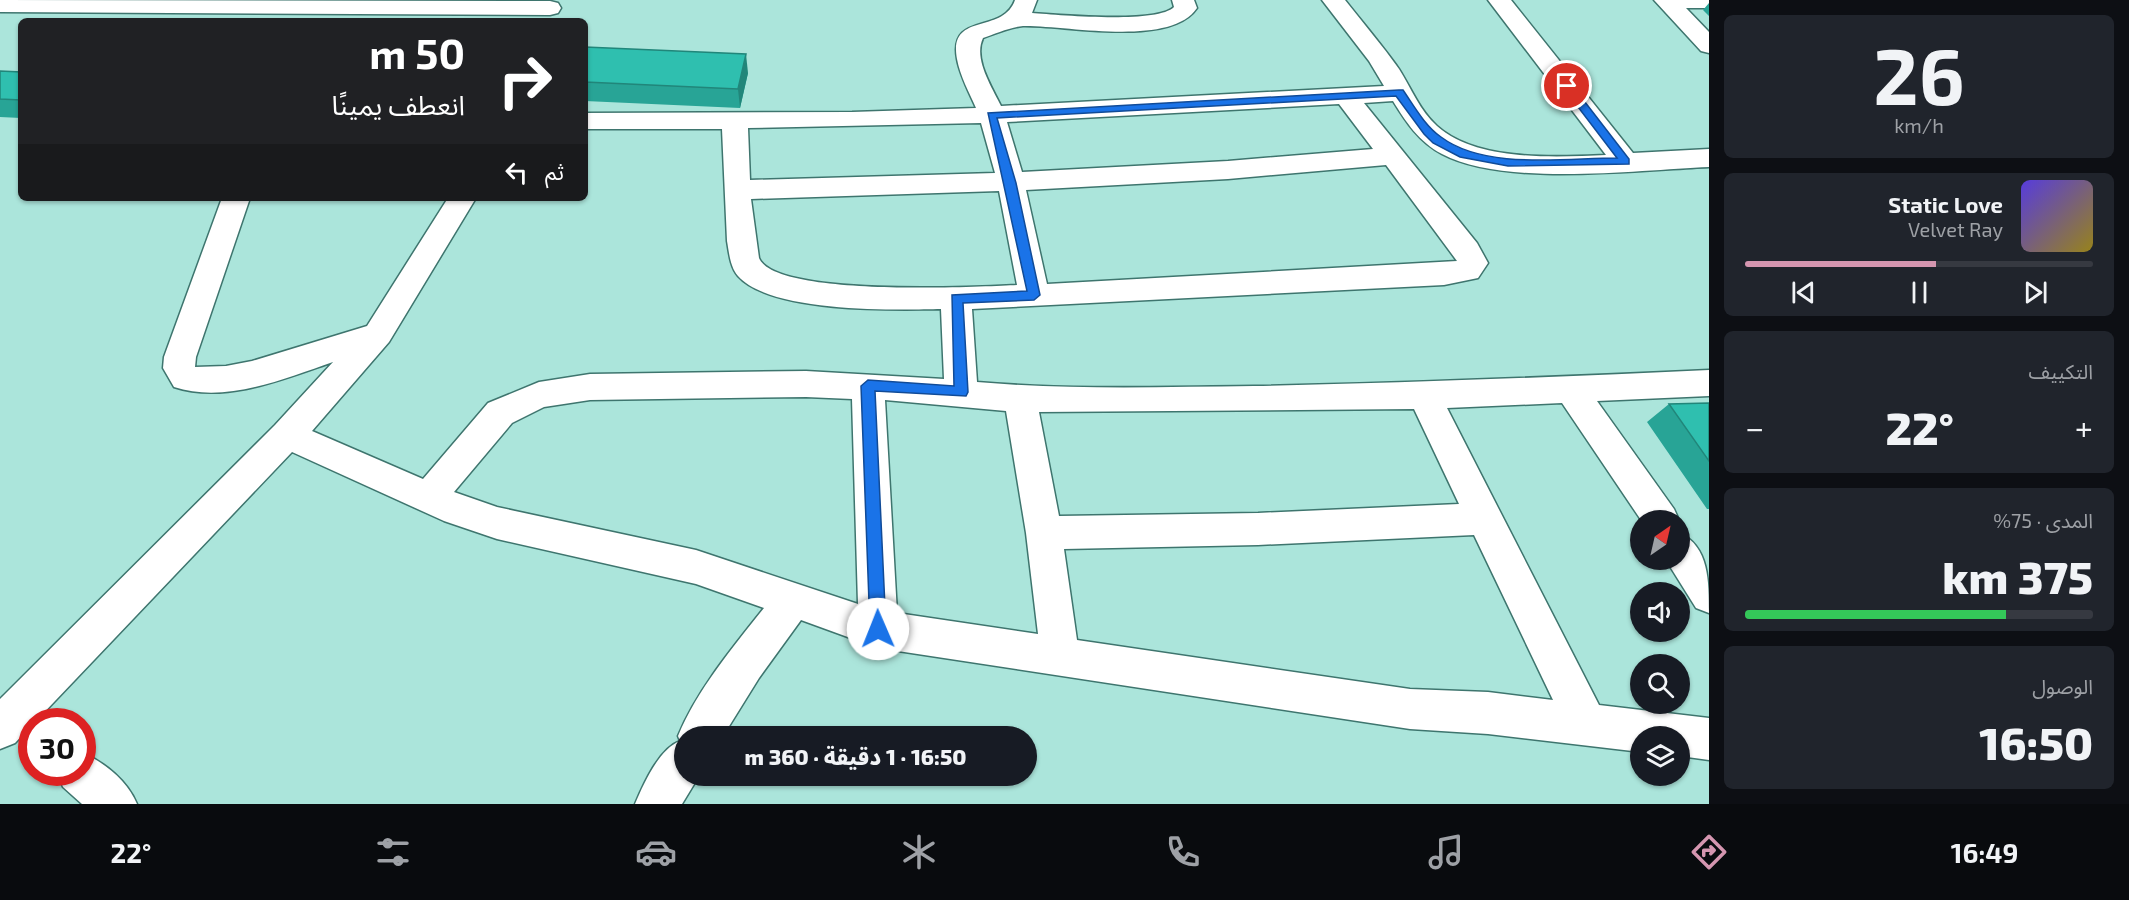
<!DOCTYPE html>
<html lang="ar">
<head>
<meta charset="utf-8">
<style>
  :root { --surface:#171b24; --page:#20242c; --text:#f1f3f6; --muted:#9ea1a6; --line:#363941; --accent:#d596b0 }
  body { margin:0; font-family:"Exo 2","Noto Sans Arabic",sans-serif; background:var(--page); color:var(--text); direction:rtl; height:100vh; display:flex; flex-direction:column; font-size:22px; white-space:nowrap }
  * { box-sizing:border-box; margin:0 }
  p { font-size:20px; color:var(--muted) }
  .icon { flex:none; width:33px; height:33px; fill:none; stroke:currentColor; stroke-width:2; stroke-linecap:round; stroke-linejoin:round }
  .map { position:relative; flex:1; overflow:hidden; direction:ltr }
  .sheet { display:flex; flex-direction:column; gap:15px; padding:15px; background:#0d0f14; width:420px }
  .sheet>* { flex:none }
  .top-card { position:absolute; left:18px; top:18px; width:570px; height:183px; border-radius:9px; box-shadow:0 2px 4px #0004; direction:rtl; background:#202124; color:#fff; overflow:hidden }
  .needle { width:39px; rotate:34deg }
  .controls { position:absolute; left:1630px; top:510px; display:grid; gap:12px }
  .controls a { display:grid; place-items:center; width:60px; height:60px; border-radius:50%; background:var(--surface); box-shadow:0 2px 4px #0004; font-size:30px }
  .speed { position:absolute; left:18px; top:708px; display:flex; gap:12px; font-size:30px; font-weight:700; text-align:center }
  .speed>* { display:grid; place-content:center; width:78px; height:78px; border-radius:50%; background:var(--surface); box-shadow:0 2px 4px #0004; line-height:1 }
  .speed .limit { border:9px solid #d22; background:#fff; color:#111 }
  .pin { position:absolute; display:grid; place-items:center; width:51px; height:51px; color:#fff; margin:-26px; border:3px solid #fff; border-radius:50%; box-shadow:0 2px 6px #0007 }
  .me { position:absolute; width:66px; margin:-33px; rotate:359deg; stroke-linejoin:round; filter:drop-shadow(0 0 4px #0008) }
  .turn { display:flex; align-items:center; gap:21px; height:126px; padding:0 24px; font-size:27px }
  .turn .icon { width:78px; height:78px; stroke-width:2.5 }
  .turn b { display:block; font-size:42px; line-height:51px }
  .then { display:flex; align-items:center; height:57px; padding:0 24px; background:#0003; gap:12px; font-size:22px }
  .big { font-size:45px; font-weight:800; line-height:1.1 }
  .sheet .widget { flex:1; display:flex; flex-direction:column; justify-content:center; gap:9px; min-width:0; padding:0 21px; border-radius:9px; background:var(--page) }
  .sheet .dial { align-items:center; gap:0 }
  .dial b { font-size:78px; line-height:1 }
  .song { display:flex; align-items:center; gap:18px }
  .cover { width:72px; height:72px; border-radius:9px; background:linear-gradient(135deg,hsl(250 70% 55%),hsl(50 70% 35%)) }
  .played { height:6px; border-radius:3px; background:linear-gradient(90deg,var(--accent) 55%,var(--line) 55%) }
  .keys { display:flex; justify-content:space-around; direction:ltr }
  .heat { display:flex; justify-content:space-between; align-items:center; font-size:33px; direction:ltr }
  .charge { height:9px; border-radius:4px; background:linear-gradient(90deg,#34c759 75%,var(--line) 0) }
  .trip { position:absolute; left:674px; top:726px; width:363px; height:60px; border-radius:30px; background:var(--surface); box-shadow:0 2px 4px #0004; font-weight:800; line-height:60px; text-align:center; direction:rtl }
  .tab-bar { display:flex; height:96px; justify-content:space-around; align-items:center; background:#090b0e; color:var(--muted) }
  .tab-bar .icon { width:42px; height:42px }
  .tab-bar .active { color:var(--accent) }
  .tab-bar b { font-size:27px; color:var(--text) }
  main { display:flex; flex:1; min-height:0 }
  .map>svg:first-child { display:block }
</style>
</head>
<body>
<main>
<section class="sheet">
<div class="widget dial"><b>26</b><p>km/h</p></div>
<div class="widget">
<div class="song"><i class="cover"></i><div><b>Static Love</b><p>Velvet Ray</p></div></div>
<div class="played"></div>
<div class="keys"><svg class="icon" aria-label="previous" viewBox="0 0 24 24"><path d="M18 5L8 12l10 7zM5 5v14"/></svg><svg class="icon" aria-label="pause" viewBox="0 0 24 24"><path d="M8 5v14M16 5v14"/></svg><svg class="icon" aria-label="next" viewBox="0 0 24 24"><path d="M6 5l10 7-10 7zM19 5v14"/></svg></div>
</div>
<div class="widget"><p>التكييف</p>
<div class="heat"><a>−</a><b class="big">22°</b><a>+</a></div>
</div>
<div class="widget"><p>المدى · 75%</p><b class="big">375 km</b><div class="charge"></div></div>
<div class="widget"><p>الوصول</p><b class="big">16:50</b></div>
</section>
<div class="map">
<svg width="1709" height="804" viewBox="0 0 1709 804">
  <rect width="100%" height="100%" fill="#abe5db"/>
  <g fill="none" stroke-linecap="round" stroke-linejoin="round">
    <g stroke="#3e756e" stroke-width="3">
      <path id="minor" d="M 0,0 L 550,1 L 558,3 L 561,8 L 558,13 L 550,15 L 0,12 Z
        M 1015,0 L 1037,0 L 1032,13 C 1059,15 1157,24 1174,7 L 1172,0 L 1194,0 L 1197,8 C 1170,48 1066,25 1023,26 C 1011,27 994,34 983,38 C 973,59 992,87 1001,106 L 1384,86 L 1369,61 L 1322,0 L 1345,0 C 1363,23 1382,45 1399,69 C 1411,88 1420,111 1437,126 C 1477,162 1556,157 1606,155 L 1488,0 L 1511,0 L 1633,153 L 1709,149 L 1709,167 C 1638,170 1504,187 1442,154 C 1419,142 1406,122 1393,101 L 1364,103 L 1477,243 L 1488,263 L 1478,278 L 1444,285 L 972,309 L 977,382 C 1069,390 1162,387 1254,386 C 1406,383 1557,377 1709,370 L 1709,396 L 1597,401 L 1674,509 L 1679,520 L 1641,520 L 1562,403 L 1447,408 L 1599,705 L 1709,718 L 1709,760 L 1680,756 L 1680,736 L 1641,736 L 1641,752 L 1488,734 L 1410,729 L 878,648 L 801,620 L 759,678 L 723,736 L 684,736 L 684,776 L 699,776 L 682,804 L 635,804 C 644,783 659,749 680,741 L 678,736 C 697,690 733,647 764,608 L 696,584 L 497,539 L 444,521 L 292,452 L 35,722 L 32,722 L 32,725 L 15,743 L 0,749 L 0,699 L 275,425 L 333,362 C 284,379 225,404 174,387 L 163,368 L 164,357 L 222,198 L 250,198 L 196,357 L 195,367 L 226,366 L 252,361 L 367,326 L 448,198 L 476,198 L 389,342 L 312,431 L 423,479 L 488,403 L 539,382 L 590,374 L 806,371 L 944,379 L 941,309 C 894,310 771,313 738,276 C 730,267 729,252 727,241 L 722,129 L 585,129 L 585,113 L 852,112 L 976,108 C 969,92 960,76 957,59 C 948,11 1003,35 1015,0 ZM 1339,104 L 1373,149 L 1228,161 L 1022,172 L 1007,122 ZM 981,123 L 995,173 L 750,180 L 748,128 ZM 1386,165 L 1457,261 L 1047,284 L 1026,190 L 1228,179 ZM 999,191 L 1017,285 C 976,287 775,297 759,258 L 751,199 ZM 806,397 L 852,399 L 858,604 L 696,550 L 497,507 L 454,492 L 512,423 L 544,407 L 590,400 ZM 885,400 L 1006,411 L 1026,533 L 1038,634 L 897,613 ZM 1414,409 L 1459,504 L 1258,513 L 1059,516 L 1039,412 ZM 1474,535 L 1553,700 L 1488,692 L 1410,689 L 1077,640 L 1064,549 L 1258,545 Z
        M 1654,0 L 1709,0 L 1709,8 L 1686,8 L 1709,32 L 1709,53 L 1701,51 Z
        M 1680,533 C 1709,547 1709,581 1709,613 L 1696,608 L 1666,560 L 1680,560 Z
        M 82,753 C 105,762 128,782 137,804 L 82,804 L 63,787 L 57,772 L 82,772 Z"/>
    </g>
    <use href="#minor" fill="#fff" fill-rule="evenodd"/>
  </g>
  <path fill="#28a496" d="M 1709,3 L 1709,16 L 1703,10 Z
    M 585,47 L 748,73 L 740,108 L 585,101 Z
    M 0,71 L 21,72 L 21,118 L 0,117 Z
    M 1709,403 L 1709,509 L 1707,509 L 1647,422 L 1669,404 Z"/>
  <path fill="#21867a" d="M 746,54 L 748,73 L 740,108 L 738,89 Z"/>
  <path fill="#2fbfaf" stroke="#21867a" stroke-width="1.5" d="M 585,47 L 746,54 L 738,89 L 585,82 Z
    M 0,71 L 21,72 L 21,100 L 0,99 Z
    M 1709,403 L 1709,461 L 1669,404 Z"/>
  <path fill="#1a73e8" stroke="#114b97" stroke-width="1.5" d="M 1567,83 L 1571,84 L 1629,159 L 1629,164 L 1508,166 L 1460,157 L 1433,143 L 1424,134 L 1396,96 L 997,118 L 1016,183 L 1040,295 L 1034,300 L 963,303 L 968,392 L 966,396 L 875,391 L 886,629 L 883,634 L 878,636 L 872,634 L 870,629 L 861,386 L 868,380 L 954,386 L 952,295 L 1027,291 L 988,113 L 1399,90 L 1403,90 C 1414,106 1425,126 1441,137 C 1485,170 1564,158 1617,158 L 1562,86 Z"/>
</svg>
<div class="controls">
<a><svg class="needle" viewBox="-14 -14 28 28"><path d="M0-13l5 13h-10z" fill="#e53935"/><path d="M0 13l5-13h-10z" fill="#9ea1a6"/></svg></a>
<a><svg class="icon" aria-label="sound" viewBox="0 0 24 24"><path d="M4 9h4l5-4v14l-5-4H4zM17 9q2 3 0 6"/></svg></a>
<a><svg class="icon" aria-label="search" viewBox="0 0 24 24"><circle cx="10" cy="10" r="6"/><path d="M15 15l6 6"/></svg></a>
<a><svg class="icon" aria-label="layers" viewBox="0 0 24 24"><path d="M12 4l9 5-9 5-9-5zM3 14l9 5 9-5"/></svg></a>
</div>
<div class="speed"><div class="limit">30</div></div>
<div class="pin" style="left:1567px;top:86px;background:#d93025"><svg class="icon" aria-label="arrive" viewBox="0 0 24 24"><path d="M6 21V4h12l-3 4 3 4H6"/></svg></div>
<svg class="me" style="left:878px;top:629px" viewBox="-20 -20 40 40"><circle r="19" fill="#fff"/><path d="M0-13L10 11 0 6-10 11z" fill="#1a73e8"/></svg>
<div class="trip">16:50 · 1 دقيقة · 360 m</div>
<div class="top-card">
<div class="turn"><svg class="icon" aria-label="right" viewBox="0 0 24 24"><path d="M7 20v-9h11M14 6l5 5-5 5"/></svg><div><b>50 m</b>انعطف يمينًا</div></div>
<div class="then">ثم<svg class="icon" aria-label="left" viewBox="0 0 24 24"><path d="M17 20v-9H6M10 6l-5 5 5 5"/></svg></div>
</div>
</div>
</main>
<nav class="tab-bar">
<b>16:49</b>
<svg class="icon active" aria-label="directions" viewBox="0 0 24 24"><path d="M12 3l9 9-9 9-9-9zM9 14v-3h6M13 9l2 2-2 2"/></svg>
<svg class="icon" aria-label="music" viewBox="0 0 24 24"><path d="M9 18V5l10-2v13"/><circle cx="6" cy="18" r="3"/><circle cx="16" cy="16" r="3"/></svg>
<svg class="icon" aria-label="phone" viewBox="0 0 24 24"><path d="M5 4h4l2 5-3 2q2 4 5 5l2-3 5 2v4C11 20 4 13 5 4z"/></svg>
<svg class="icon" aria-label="climate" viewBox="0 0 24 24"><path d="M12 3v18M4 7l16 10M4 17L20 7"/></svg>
<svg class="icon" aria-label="car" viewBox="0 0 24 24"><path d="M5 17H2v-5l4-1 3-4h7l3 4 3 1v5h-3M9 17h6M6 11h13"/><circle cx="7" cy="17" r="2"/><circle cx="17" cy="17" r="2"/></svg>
<svg class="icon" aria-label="filters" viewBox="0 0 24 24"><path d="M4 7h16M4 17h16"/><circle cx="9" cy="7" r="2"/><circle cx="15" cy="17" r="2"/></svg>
<b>22°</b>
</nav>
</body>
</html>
